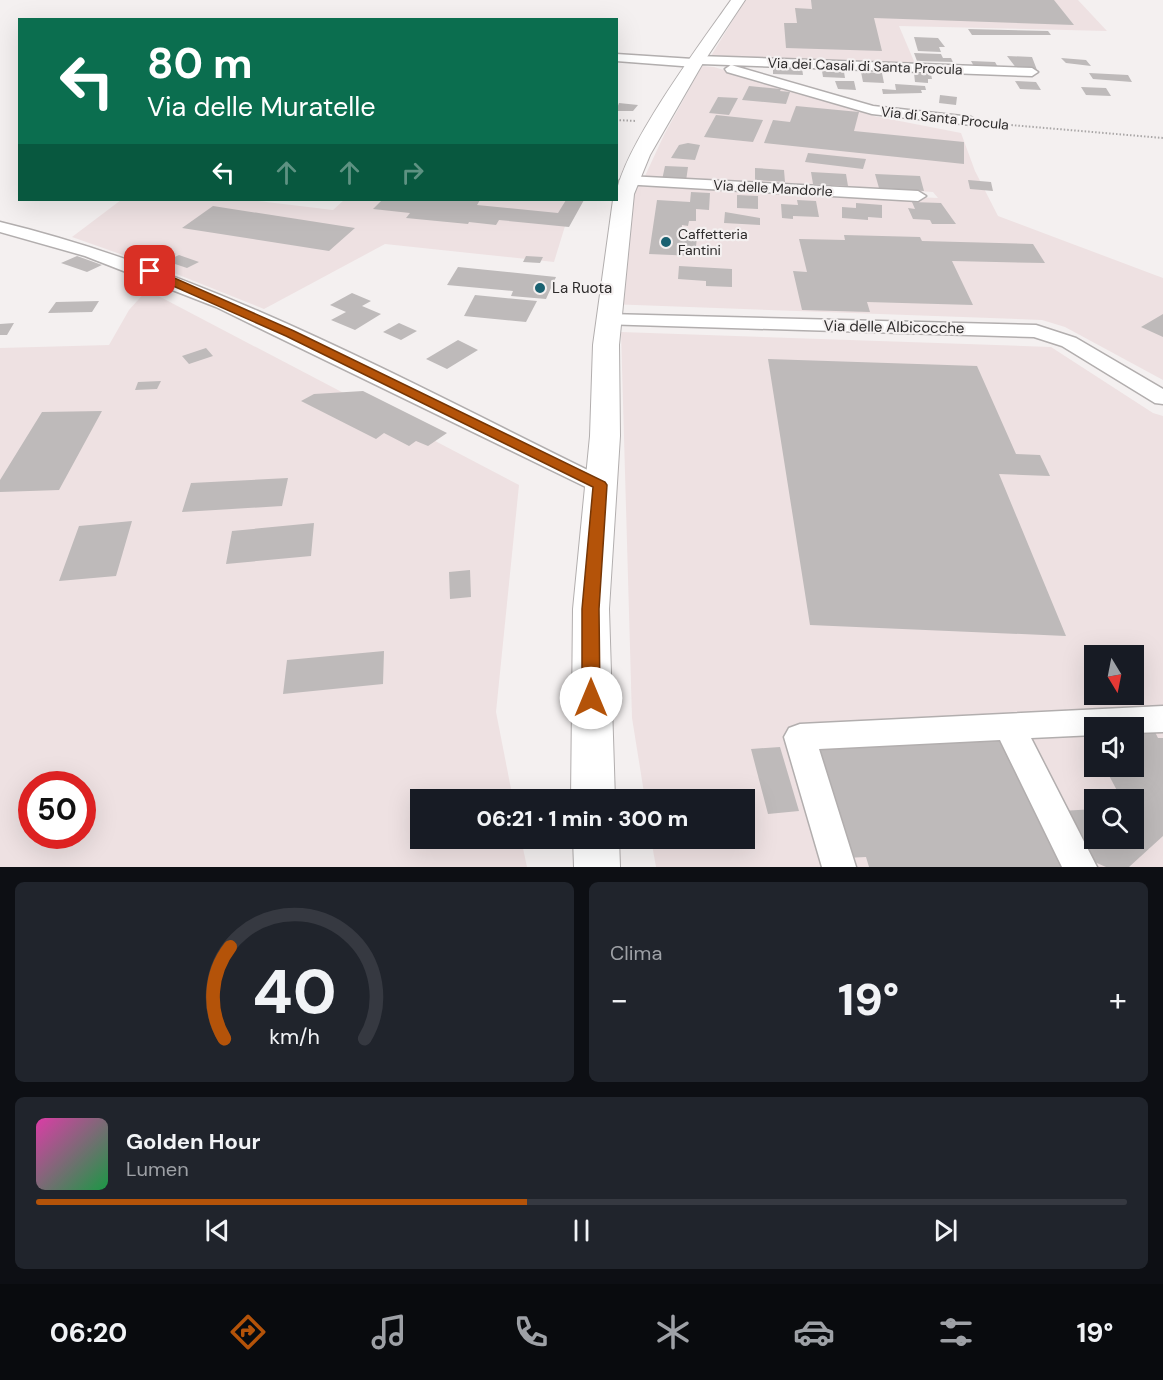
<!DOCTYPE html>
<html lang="it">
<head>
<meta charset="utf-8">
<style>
  :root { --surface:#171b24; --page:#20242c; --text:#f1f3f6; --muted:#9ea1a6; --line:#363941; --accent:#b45309 }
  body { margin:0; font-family:"DM Sans",sans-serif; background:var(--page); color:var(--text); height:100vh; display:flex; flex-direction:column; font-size:22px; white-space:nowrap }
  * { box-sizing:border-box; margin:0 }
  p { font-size:20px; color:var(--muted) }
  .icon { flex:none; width:33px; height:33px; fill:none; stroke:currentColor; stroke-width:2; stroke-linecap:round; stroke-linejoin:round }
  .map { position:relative; height:867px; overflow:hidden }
  .drawer { display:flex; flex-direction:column; gap:15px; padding:15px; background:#0d0f14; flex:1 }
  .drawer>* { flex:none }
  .hud { position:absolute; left:18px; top:18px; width:600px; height:183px; border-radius:0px; box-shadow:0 6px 24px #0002; background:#0b6e4f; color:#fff; overflow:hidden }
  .needle { width:39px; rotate:170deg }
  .controls { position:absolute; left:1084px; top:645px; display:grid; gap:12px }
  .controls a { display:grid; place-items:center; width:60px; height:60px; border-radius:0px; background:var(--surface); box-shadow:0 6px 24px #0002; font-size:30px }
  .speed { position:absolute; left:18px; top:771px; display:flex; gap:12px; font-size:30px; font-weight:700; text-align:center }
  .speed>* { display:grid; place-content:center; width:78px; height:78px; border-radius:50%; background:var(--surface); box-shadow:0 6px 24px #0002; line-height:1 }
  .speed .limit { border:9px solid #d22; background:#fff; color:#111 }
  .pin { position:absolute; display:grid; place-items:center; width:51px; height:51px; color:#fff; margin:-26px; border-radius:12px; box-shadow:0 3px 9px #0006 }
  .me { position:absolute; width:66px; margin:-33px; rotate:0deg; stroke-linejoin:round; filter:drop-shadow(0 0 4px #0008) }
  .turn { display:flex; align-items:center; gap:21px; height:126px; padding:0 30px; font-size:27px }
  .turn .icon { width:78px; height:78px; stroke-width:2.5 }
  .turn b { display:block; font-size:42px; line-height:51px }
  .lanes { display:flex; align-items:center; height:57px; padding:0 30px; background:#0003; justify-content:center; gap:30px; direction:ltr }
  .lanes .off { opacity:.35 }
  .big { font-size:45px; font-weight:800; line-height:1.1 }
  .drawer .widget { flex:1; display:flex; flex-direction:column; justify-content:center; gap:9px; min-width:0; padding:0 21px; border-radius:9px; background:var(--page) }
  .drawer .dial { align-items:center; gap:0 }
  .dial svg { height:156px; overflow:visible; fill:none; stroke:var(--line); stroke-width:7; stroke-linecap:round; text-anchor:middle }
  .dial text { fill:var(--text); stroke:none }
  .song { display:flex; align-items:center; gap:18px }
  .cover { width:72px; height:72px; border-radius:9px; background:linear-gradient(135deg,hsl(320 70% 55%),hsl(140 70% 35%)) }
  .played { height:6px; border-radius:3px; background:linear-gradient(90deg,var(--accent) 45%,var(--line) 45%) }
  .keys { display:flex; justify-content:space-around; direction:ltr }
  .heat { display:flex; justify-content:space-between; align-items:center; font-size:33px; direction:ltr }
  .drawer .tiles { flex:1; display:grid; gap:15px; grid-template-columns:1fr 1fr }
  .widget:last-child { grid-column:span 2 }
  .trip { position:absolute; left:410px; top:789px; width:345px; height:60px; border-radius:0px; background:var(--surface); box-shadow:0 6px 24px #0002; font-weight:800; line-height:60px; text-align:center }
  .tabs { display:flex; height:96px; justify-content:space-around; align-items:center; background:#090b0e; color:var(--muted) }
  .tabs .icon { width:42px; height:42px }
  .tabs .on { color:var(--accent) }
  .tabs b { font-size:27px; color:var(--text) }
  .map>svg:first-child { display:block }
</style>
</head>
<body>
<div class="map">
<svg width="1163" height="867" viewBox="0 0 1163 867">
  <rect width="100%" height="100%" fill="#f4f0f0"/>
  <path fill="#eee1e2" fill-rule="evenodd" d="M 745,0 L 1078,0 L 1107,31 L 899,26 L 916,66 L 711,56 Z
    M 702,66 L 714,67 L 874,116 L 961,133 L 975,171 L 998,216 L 1163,278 L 1163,380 L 1065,327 L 1042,320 L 608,304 L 620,184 L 938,198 L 933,192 L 645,176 L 664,135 Z
    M 121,200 L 250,200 L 333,210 L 344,200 L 573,200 L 554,262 L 385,244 L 264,309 L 174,273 L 72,237 Z
    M 147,290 L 519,485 L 496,712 L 513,799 L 420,800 L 420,838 L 521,839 L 527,867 L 0,867 L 0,348 L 109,345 L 129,310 ZM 32,784 L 82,784 L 82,836 L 32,836 Z
    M 621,332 L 1051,347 L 1153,413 L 1163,416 L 1163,867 L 656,867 L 651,839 L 744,838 L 744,800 L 645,799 L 632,718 ZM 1095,656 L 1134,656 L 1134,694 L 1095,694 ZM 1095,728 L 1134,728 L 1134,766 L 1095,766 ZM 1095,800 L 1134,800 L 1134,838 L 1095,838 Z"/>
  <path fill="#bebaba" d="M 811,0 L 1054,0 L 1074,25 L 874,18 L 882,51 L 786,48 L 784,23 L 797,23 L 795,8 L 812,9 Z
    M 968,29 L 1048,31 L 1051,35 L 972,35 Z
    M 914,37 L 938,38 L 945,47 L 939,47 L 941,52 L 918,51 Z
    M 914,53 L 941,54 L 943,58 L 951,58 L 953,62 L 917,61 Z
    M 1007,56 L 1032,57 L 1037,70 L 1017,69 Z
    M 1061,58 L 1086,60 L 1091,66 L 1066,63 Z
    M 971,61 L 995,62 L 999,69 L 975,68 Z
    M 773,67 L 802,68 L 803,75 L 773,74 Z
    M 822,71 L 844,72 L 845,78 L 823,77 Z
    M 861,72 L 882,73 L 884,83 L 863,82 Z
    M 914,73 L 931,74 L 932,79 L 928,79 L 928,83 L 915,82 Z
    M 1089,73 L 1128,75 L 1132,82 L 1093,79 Z
    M 835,81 L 854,81 L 856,90 L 838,89 Z
    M 1015,81 L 1036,82 L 1041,90 L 1020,89 Z
    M 895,84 L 925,86 L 926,90 L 921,90 L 922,93 L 883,94 L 882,89 L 896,90 Z
    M 749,86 L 781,89 L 780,91 L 790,92 L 786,104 L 742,100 Z
    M 1081,87 L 1106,88 L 1111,96 L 1086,95 Z
    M 940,95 L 957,97 L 956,105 L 939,103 Z
    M 718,97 L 738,98 L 729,115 L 709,113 Z
    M 619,103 L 638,105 L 633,111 L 616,111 Z
    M 796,106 L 859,112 L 854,131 L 964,142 L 964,164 L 764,143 L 773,120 L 790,122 Z
    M 716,115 L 763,120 L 753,142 L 704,137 Z
    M 688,143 L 700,145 L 695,160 L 671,158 L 679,145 Z
    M 808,153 L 866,159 L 863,169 L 805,162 Z
    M 665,166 L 688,167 L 686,181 L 662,180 Z
    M 755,168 L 784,170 L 785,182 L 755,180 Z
    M 811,172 L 846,174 L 848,186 L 813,184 Z
    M 875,174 L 920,176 L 924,191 L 879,188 Z
    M 968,180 L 991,182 L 993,191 L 970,189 Z
    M 691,192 L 710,193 L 709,210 L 696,209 L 696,221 L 689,221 L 688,226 L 682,225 L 681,236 L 697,237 L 695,256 L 649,254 L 657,200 L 690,202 Z
    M 737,195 L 758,196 L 758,209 L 737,208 Z
    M 382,200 L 480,200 L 477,205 L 558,213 L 566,200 L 584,200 L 569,227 L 499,220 L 496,225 L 469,222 L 468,224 L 406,218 L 410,213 L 373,209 Z
    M 797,200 L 816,201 L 819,217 L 793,216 L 793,219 L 782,218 L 781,204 L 798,205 Z
    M 912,202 L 941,203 L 956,224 L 932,224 L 930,220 L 913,219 L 908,208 L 915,209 Z
    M 856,203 L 882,205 L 882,218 L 868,217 L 868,220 L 842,218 L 842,207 L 856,208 Z
    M 213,206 L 355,228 L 329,251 L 182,228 Z
    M 725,212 L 760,218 L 760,225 L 724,223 Z
    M 844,235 L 920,237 L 922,241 L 1033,244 L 1045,263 L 952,261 L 973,305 L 867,302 L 870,312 L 802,310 L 793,271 L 807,272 L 799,239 L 845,240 Z
    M 156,246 L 176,254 L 162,260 L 142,252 Z
    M 179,255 L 199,262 L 187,268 L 166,261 Z
    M 77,256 L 102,265 L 87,272 L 61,263 Z
    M 526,256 L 543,257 L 540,263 L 523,262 Z
    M 679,266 L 732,269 L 732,287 L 706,286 L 706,281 L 678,279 Z
    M 458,267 L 556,277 L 546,299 L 511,296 L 513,291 L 447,285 Z
    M 352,293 L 371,301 L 362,306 L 381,314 L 355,330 L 331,320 L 346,312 L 330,305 Z
    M 475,295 L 537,301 L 526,322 L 464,316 Z
    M 99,301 L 92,312 L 48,313 L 56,302 Z
    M 1163,314 L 1163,337 L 1141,327 Z
    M 14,323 L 7,335 L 0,335 L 0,324 Z
    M 399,323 L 417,331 L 401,340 L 383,332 Z
    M 458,340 L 478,350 L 447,369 L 426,359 Z
    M 206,348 L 213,356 L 189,364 L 182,356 Z
    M 768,359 L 977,366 L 1016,454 L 1040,455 L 1050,476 L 999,474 L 1066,636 L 810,625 Z
    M 161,381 L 157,389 L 135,390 L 138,382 Z
    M 363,391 L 447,433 L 428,446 L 416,441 L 409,446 L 384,433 L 376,439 L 301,401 L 314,394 Z
    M 102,411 L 59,490 L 0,492 L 0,480 L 42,412 Z
    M 288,478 L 282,506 L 182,512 L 191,483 Z
    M 132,521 L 116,576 L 59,581 L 79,526 Z
    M 314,523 L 311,556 L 226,564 L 232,531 Z
    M 470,570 L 471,597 L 450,599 L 449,572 Z
    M 384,651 L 383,684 L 283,694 L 287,660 Z
    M 1153,728 L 1158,738 L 1163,738 L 1163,836 L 1129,867 L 1106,867 L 1083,857 L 1061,811 L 1095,809 L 1095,838 L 1134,838 L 1134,800 L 1122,800 L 1104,766 L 1134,766 L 1134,729 Z
    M 999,730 L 1063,867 L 869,867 L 866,857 L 845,858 L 815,752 L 827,740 Z
    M 780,747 L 799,811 L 768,814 L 751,749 Z"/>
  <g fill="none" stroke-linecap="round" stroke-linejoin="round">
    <g stroke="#b2aeae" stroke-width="3">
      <path id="minor" d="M 616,54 L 693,59 L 698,56 L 1032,68 L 1038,72 L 1032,76 L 701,64 L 695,67 L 616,61 Z
        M 731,65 L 873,106 L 971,117 L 978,121 L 971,125 L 872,114 L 727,72 L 725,69 Z
        M 627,176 L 918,191 L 926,196 L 918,201 L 622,184 L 619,181 L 622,178 Z
        M 0,222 C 215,274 411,384 608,480 L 612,485 L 608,490 L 600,493 L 592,490 L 216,307 L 85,256 L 0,232 Z
        M 608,314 L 1036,325 L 1076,338 L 1163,389 L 1163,404 L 1155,403 L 1062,346 L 1034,337 L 601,324 L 598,320 L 601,316 Z
        M 1163,706 L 1163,732 L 1134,733 L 1134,728 L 1095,728 L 1095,735 L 1031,738 L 1097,867 L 1062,867 L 1000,740 L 819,749 L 856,867 L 822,867 L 784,737 L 789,728 L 800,724 Z"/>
    </g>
    <g stroke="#b2aeae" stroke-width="2">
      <path id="major" d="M 731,0 L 745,0 L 703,63 L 650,155 L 634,194 L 619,345 L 620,436 L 609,609 L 615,800 L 571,800 L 573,609 L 590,436 L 593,345 L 613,200 L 616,200 C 616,156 703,40 731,0 Z
        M 573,838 L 619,838 L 620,867 L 574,867 Z"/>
    </g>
    <path stroke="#aaa7a7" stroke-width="2" stroke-dasharray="1.5 2" stroke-linecap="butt" d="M 616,120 L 637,121
      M 987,123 L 1163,138"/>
    <use href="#minor" fill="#fff" fill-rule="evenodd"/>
    <use href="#major" fill="#fff" fill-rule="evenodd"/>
  </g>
  <path fill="#b45309" stroke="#753606" stroke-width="1.5" d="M 146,269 L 154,269 L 294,331 L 605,482 L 607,485 L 599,609 L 600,698 L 597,703 L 591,705 L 584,703 L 582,698 L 582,609 L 593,487 L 286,336 L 146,274 Z"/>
  <g fill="#196171" stroke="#f4f0f0" stroke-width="2">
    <circle cx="666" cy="242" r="6"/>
    <circle cx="540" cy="288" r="6"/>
  </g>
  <g text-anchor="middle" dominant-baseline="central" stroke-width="4.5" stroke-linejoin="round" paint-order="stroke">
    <g font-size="14" fill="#2d2b2b" stroke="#f4f0f0">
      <text transform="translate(865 66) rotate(2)">Via dei Casali di Santa Procula</text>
      <text transform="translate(945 118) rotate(6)">Via di Santa Procula</text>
      <text transform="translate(773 188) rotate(3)">Via delle Mandorle</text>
    </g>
    <g font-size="14" fill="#2d2b2b" stroke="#f4f0f0" text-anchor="start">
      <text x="678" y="234">Caffetteria<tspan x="678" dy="16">Fantini</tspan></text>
    </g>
    <g font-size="15" fill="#2d2b2b" stroke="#f4f0f0" text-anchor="start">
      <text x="552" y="288">La Ruota</text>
    </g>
    <g font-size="15" fill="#2d2b2b" stroke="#f4f0f0">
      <text transform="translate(894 327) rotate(1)">Via delle Albicocche</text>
    </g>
  </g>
</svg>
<div class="controls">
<a><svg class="needle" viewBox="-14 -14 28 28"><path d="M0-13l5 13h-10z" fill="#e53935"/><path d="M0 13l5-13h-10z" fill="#9ea1a6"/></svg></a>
<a><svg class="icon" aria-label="sound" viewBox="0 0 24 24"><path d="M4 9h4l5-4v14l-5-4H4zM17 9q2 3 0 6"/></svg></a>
<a><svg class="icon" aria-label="search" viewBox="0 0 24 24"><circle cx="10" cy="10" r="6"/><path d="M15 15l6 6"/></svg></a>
</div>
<div class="speed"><div class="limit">50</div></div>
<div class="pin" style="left:150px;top:271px;background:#d93025"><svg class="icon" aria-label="arrive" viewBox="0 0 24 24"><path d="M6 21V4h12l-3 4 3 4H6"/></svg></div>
<svg class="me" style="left:591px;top:698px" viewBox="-20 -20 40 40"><circle r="19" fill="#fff"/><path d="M0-13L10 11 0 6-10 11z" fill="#b45309"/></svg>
<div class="trip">06:21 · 1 min · 300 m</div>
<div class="hud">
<div class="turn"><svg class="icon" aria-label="left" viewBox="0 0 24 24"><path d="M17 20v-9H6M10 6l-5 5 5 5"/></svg><div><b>80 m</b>Via delle Muratelle</div></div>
<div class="lanes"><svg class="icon" aria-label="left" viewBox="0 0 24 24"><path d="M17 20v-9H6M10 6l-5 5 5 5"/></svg><svg class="icon off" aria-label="ahead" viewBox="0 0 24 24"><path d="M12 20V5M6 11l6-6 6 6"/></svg><svg class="icon off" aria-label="ahead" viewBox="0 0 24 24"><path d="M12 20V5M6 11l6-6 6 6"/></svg><svg class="icon off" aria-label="right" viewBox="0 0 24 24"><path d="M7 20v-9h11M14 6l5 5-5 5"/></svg></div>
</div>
</div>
<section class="drawer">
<div class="tiles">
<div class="widget dial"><svg viewBox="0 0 100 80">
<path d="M14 69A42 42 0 1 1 86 69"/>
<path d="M14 69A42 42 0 0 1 17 22" stroke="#b45309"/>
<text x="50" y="56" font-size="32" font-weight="700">40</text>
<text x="50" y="72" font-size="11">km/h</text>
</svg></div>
<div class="widget"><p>Clima</p>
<div class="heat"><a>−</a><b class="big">19°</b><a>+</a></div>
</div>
<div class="widget">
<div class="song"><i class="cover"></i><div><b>Golden Hour</b><p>Lumen</p></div></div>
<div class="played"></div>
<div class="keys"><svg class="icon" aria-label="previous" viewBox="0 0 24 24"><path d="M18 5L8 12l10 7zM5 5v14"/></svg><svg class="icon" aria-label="pause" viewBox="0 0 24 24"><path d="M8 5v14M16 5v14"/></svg><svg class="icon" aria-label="next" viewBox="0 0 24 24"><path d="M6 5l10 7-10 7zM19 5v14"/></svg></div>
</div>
</div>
</section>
<nav class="tabs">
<b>06:20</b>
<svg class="icon on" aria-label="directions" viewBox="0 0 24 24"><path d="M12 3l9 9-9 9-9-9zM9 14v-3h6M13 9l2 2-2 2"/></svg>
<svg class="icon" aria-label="music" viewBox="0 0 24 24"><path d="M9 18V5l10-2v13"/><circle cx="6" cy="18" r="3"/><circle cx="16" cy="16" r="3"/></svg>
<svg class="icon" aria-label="phone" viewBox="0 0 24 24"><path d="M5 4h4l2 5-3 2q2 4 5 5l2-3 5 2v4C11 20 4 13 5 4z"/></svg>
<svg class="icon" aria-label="climate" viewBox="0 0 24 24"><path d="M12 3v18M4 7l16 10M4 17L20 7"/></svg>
<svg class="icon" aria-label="car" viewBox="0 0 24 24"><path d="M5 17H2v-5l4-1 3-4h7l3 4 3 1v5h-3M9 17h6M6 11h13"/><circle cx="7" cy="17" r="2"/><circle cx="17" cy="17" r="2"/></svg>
<svg class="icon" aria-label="filters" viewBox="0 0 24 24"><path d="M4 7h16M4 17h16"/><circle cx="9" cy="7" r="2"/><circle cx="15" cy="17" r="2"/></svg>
<b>19°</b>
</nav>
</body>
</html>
